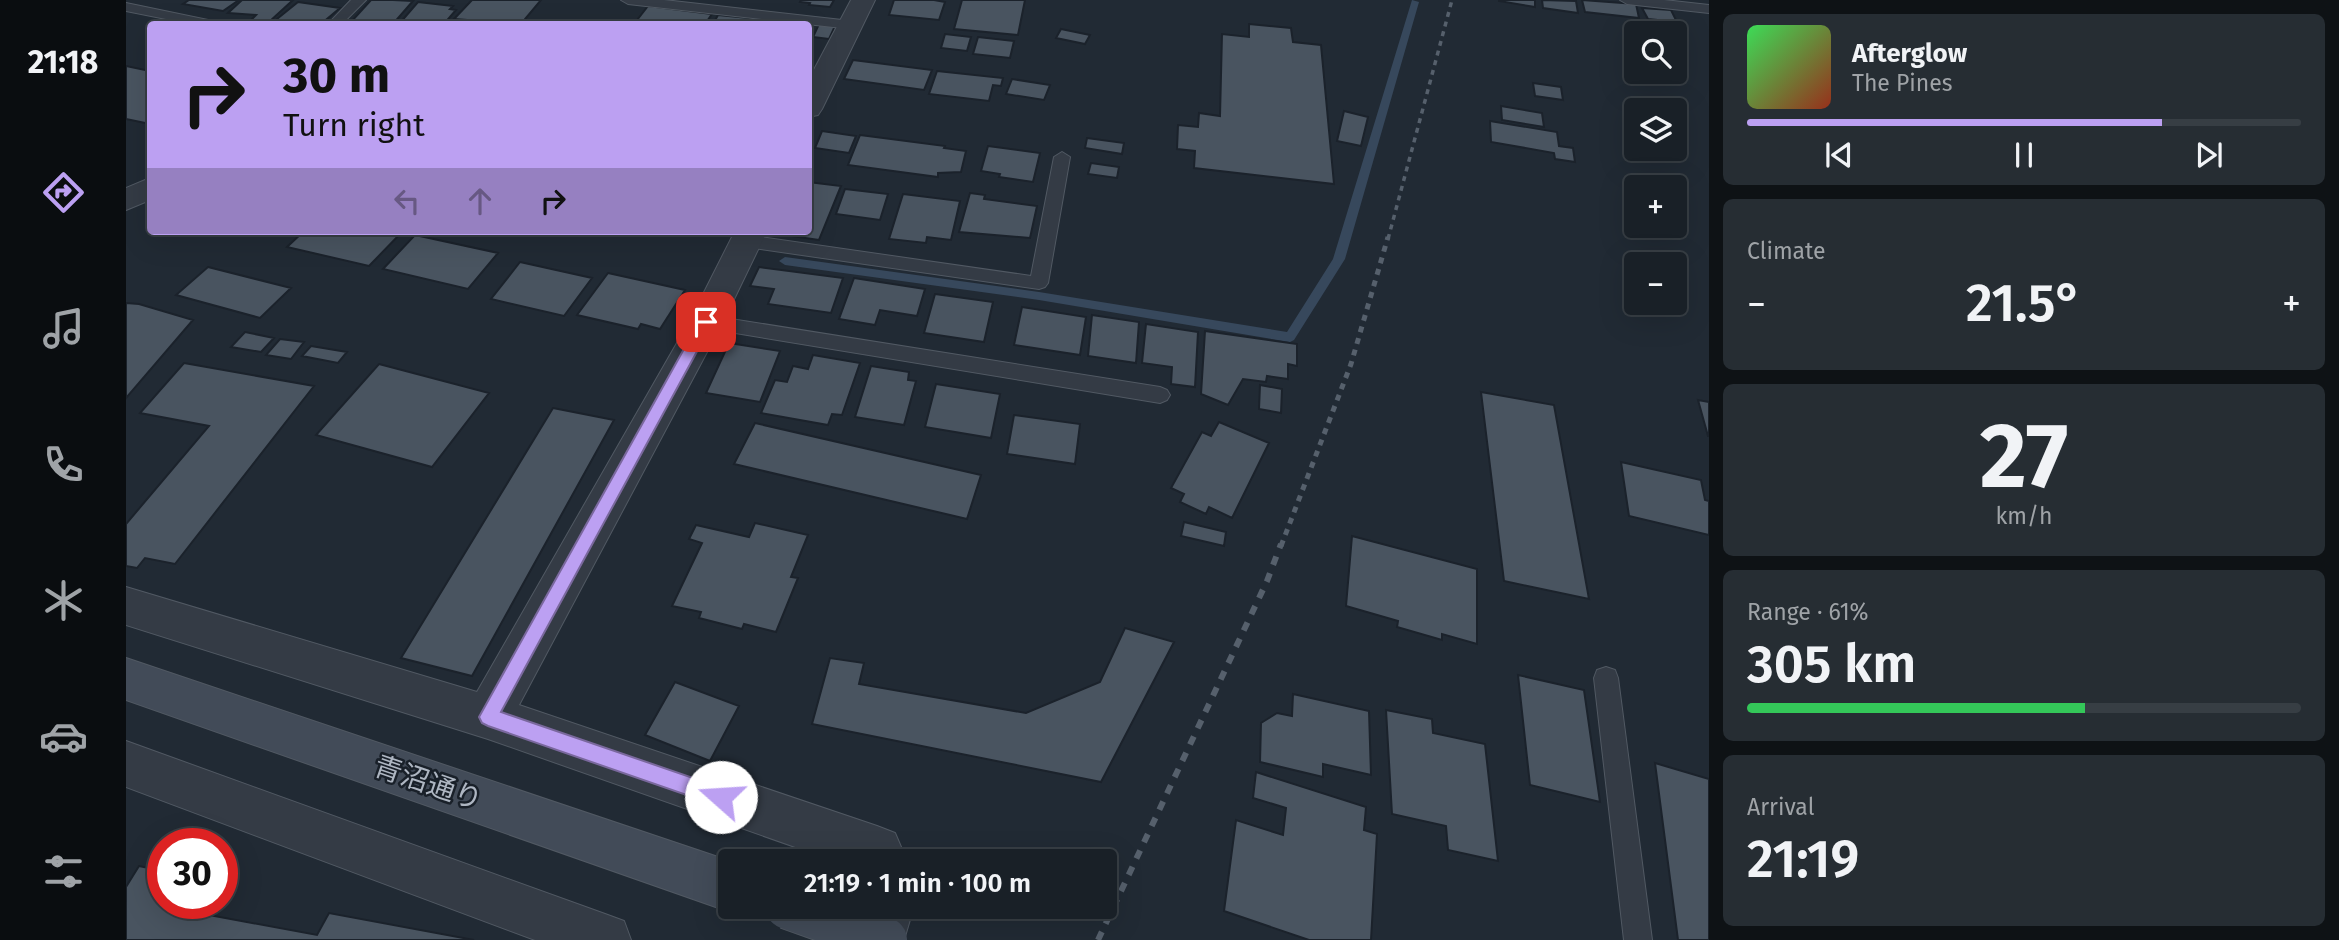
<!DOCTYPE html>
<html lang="en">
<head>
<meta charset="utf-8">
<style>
  :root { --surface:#192027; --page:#262d33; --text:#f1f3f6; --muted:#9fa3a7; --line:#373e44; --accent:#bca0f2 }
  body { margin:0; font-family:"Fira Sans","Noto Sans JP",sans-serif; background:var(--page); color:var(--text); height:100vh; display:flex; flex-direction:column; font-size:26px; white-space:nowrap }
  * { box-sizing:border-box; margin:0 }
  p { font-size:23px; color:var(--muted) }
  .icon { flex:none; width:38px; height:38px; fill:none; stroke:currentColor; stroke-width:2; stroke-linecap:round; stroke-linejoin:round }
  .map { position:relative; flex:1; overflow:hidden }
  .sheet { display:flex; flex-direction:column; gap:14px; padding:14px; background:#0e1215; width:630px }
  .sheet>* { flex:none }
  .top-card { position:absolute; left:21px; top:21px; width:665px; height:214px; border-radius:7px; box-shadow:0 7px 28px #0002,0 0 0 2px var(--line); background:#bca0f2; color:#111; overflow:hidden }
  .buttons { position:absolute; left:1498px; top:21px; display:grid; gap:14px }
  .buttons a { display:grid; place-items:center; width:63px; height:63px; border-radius:7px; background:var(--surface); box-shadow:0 7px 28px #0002,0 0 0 2px var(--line); font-size:35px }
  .speed { position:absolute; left:21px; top:828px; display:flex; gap:14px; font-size:35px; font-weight:700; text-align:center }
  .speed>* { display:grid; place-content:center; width:91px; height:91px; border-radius:50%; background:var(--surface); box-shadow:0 7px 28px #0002,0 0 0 2px var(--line); line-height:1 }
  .speed .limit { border:10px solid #d22; background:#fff; color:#111 }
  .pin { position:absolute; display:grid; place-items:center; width:60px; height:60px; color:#fff; margin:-30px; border-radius:14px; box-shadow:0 4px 10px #0006 }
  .me { position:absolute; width:77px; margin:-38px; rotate:289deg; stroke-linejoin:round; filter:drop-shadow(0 0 5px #0008) }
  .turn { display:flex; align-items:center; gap:24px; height:147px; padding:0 21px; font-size:32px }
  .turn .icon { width:91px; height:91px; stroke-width:2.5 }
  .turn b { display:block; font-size:49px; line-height:60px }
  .lanes { display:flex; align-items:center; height:66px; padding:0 21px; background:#0003; justify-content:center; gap:35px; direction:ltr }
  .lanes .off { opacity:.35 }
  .big { font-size:52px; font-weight:600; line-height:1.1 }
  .sheet .card { flex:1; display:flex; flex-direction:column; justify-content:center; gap:10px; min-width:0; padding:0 24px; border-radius:10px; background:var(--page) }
  .sheet .dial { align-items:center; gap:0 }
  .dial b { font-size:91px; line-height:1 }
  .song { display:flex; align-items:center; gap:21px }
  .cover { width:84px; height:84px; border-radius:10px; background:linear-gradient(135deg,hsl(130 70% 55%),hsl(10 70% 35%)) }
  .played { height:7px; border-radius:4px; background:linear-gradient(90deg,var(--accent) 75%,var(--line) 75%) }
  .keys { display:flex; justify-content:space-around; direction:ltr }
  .heat { display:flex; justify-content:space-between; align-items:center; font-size:38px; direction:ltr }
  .charge { height:10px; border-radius:5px; background:linear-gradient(90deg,#34c759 61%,var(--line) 0) }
  .trip { position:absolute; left:592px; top:849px; width:399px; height:70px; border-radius:7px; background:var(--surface); box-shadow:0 7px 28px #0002,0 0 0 2px var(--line); font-weight:600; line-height:70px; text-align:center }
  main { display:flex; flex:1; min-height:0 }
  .tab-bar { display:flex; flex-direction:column; width:126px; justify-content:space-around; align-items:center; background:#0a0d10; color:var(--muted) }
  .tab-bar .icon { width:49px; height:49px }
  .tab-bar .on { color:var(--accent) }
  .tab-bar b { font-size:32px; color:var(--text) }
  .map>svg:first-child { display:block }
</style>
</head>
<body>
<main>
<nav class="tab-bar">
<b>21:18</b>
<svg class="icon on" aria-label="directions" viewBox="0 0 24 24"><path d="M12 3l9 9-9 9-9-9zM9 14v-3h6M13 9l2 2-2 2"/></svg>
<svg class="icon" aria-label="music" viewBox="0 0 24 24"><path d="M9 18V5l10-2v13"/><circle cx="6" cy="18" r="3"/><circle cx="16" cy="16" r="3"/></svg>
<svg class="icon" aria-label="phone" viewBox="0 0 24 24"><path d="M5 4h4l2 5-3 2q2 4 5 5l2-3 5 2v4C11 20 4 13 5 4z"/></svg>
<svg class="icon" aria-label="climate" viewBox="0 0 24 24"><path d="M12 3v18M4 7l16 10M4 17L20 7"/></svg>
<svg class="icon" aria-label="car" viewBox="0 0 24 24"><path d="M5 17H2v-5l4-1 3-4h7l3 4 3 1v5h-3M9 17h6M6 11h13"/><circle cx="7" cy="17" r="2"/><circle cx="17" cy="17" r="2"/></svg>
<svg class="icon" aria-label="filters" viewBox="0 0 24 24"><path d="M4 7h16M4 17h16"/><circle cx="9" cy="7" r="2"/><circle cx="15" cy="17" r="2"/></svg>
</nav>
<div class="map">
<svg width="1583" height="940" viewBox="0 0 1583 940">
  <rect width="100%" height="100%" fill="#212a34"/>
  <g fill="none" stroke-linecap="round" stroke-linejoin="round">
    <path fill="#37485c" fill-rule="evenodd" d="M 1286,0 L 1293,2 L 1219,259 L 1168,340 L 1164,342 L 913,300 L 659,265 L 653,261 L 659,257 L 913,292 L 1161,332 L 1207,259 Z"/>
  </g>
  <path fill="#495460" stroke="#1b222b" stroke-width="2" d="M 63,0 L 113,0 L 97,11 L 57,4 Z
    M 116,0 L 167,0 L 143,22 L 125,20 L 130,15 L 102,13 Z
    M 245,0 L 267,0 L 287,1 L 267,24 L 224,23 Z
    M 346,0 L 415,0 L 395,24 L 328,19 Z
    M 675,0 L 708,0 L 704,7 L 683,5 L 684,3 L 674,2 Z
    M 768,0 L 808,0 L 819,2 L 813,20 L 763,15 Z
    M 836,0 L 899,0 L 892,35 L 828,29 Z
    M 1373,0 L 1409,0 L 1409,7 L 1373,1 Z
    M 1416,0 L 1450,1 L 1452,13 L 1417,8 Z
    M 1456,0 L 1510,4 L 1513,18 L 1459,12 Z
    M 172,2 L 214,8 L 195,24 L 146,23 Z
    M 292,2 L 327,6 L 324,9 L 330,10 L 318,24 L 273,24 Z
    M 522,6 L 586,14 L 579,24 L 508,24 Z
    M 1516,8 L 1545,10 L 1551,22 L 1522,19 Z
    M 592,15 L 652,21 L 650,24 L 587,24 Z
    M 693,24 L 709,26 L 703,39 L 687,37 Z
    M 1123,24 L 1165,28 L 1167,42 L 1195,45 L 1208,184 L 1068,168 L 1069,151 L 1051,149 L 1052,125 L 1072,127 L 1073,113 L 1094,116 L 1096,34 L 1123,37 Z
    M 935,29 L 964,35 L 959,44 L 930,38 Z
    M 819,34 L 845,37 L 841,51 L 815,48 Z
    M 852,37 L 888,41 L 884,58 L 847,54 Z
    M 727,60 L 806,70 L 798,90 L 718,79 Z
    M 0,66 L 24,71 L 24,124 L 0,119 Z
    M 811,71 L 877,78 L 875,86 L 867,85 L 863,101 L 803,94 Z
    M 886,79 L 924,85 L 918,100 L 880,94 Z
    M 1407,83 L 1435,87 L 1437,100 L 1409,96 Z
    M 1375,106 L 1416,113 L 1418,127 L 1376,120 Z
    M 1218,111 L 1242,117 L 1235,146 L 1211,141 Z
    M 1364,121 L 1431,132 L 1433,146 L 1447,148 L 1449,162 L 1429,159 L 1428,153 L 1365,142 Z
    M 696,131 L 730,136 L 723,153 L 689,148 Z
    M 734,135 L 819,146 L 818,148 L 840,151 L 835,172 L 812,173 L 812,177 L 722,165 Z
    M 961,138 L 998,143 L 996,154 L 959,148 Z
    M 862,146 L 914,153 L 907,182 L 873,177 L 874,174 L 855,171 Z
    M 965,163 L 993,167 L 991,178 L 962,174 Z
    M 682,182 L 715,186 L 693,240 L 645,233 L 682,231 Z
    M 719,189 L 762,194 L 754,220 L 710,214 Z
    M 844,193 L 859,195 L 858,199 L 911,206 L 904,238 L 833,232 Z
    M 777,194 L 834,201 L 825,240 L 801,237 L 800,243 L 763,239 Z
    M 178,231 L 273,231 L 276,232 L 243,266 L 161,247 Z
    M 289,235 L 372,253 L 342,289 L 257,269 Z
    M 394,262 L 466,278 L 438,316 L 365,299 Z
    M 82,267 L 165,288 L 134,318 L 50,295 Z
    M 633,267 L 717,278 L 705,313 L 642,304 L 648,289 L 624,286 Z
    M 482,273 L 559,290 L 534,329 L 515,324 L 512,329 L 451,315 Z
    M 728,278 L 799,289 L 791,316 L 754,310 L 749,325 L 713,319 Z
    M 809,294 L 867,302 L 858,342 L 798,333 Z
    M 0,303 L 13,304 L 67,320 L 0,398 Z
    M 896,307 L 960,317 L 954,355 L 888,345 Z
    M 966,315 L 1013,322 L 1010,363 L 962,356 Z
    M 1020,324 L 1072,332 L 1069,387 L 1045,384 L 1046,367 L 1016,363 Z
    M 1079,331 L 1171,344 L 1171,366 L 1162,364 L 1162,379 L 1141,376 L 1140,382 L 1117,379 L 1102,405 L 1075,394 Z
    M 119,332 L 148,338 L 135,352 L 105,347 Z
    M 154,339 L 178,342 L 165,359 L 140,355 Z
    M 603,343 L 654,351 L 634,402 L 580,393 Z
    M 185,346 L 221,352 L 212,363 L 176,356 Z
    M 687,355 L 734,363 L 716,415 L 706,414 L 702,425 L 635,413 L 649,380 L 661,382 L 667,366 L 682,369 Z
    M 58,363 L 188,386 L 49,564 L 19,558 L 11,568 L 0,566 L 0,524 L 83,426 L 14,413 Z
    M 253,364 L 363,393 L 306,467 L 190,435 Z
    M 745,366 L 783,372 L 782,380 L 790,381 L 778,425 L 729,417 Z
    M 810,384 L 874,394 L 865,438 L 799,427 Z
    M 1134,385 L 1156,389 L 1155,413 L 1133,409 Z
    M 1355,392 L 1428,405 L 1463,599 L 1378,581 Z
    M 1572,400 L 1583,402 L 1583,436 L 1582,436 Z
    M 427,408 L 488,420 L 346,676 L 275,658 Z
    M 888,415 L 954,424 L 949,464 L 881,454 Z
    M 1093,422 L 1143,443 L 1106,518 L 1083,507 L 1080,514 L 1054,502 L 1058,494 L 1045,488 L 1076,432 L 1085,436 Z
    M 629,423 L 855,475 L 841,519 L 608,464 Z
    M 1495,462 L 1575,480 L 1579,500 L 1583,501 L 1583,535 L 1503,516 Z
    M 1058,522 L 1100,532 L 1098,546 L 1055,536 Z
    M 629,523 L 682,535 L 665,577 L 672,578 L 650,632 L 618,624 L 616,629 L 573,618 L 575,612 L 546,606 L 576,543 L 563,539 L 570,525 L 623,537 Z
    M 1226,536 L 1351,569 L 1351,644 L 1316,634 L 1316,640 L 1271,627 L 1272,621 L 1220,606 Z
    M 999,628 L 1048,642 L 975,782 L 686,724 L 704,658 L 738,663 L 733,684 L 900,713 L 974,682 Z
    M 1392,675 L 1458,690 L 1474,802 L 1404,785 Z
    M 549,682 L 613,706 L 584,761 L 519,735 Z
    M 1167,694 L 1243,711 L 1245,775 L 1197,764 L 1197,777 L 1134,762 L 1135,723 L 1151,713 L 1166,716 Z
    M 1260,710 L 1306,719 L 1307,733 L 1359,744 L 1372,861 L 1322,850 L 1320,826 L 1266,814 Z
    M 1529,763 L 1583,779 L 1583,940 L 1552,940 Z
    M 1130,772 L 1240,807 L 1238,830 L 1251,834 L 1245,940 L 1183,940 L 1098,911 L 1110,820 L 1157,835 L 1160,808 L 1127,798 Z
    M 13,866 L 37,871 L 37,903 L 54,903 L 51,909 L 191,935 L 203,913 L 348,940 L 0,940 L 0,887 Z"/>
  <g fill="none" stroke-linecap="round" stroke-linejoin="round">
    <g stroke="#515963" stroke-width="2">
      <path id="lane" d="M 225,0 L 240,0 L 216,24 L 202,24 Z
        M 495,0 L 538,0 L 725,21 L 732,25 L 725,29 L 502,4 Z
        M 1494,0 L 1538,0 L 1583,5 L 1583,13 L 1501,4 Z
        M 0,3 L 82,20 L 89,24 L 65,24 L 0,11 Z
        M 936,152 L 944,157 L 922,283 L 919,287 L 913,289 L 620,247 L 611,241 L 620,235 L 905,276 L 928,157 Z
        M 580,315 L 1034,387 L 1041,390 L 1044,395 L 1041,400 L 1034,403 L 573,327 L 571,322 L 573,317 Z
        M 1480,667 L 1489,670 L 1492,678 L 1526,940 L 1498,940 L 1468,678 L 1471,670 Z"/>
    </g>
    <g stroke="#515963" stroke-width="2">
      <path id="street" d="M 725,0 L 749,0 L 696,109 L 692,115 L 682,117 L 682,81 Z
        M 24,178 L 24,200 L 0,210 L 0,188 Z
        M 609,231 L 641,231 L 597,322 L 393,705 L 751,826 L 769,833 L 781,861 L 709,861 L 362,739 L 0,625 L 0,587 L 351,692 L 563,322 Z
        M 0,741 L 479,914 L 498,921 L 505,940 L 409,940 L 0,787 Z
        M 736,906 L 788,906 L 778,940 L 726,940 Z"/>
    </g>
    <g stroke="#515963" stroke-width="2">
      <path id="secondary" d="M 0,658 L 604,861 L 604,906 L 618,906 L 604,912 L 0,700 Z"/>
    </g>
    <use href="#lane" fill="#343b45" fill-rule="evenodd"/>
    <use href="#street" fill="#343b45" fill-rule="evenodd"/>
    <use href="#secondary" fill="#424b58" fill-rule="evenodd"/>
    <path stroke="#56606c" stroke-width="3.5" stroke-dasharray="5 5" stroke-linecap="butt" d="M 1262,239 L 1326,0"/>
    <path stroke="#56606c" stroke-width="5" stroke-dasharray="6 6" stroke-linecap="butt" d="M 1155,546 L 1225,364 L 1262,237"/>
    <path stroke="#56606c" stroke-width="6" stroke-dasharray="9 9" stroke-linecap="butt" d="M 972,940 L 1141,581 L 1155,544"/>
    <g stroke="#515963" stroke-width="48" stroke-linecap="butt">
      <path id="secondary-bridge" d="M 662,906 L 758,940"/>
    </g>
    <use href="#secondary-bridge" stroke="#424b58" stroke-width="46"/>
  </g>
  <path fill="#bca0f2" stroke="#7a689d" stroke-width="2" d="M 580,317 L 587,322 L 375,712 L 602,790 L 605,797 L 602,804 L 595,807 L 362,726 L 356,723 L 353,717 L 573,322 Z"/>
  <g text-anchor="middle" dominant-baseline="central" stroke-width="5" stroke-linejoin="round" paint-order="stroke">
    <g font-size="28" fill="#aeb6c2" stroke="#192029">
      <text transform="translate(302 783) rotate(19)">青沼通り</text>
    </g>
  </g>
</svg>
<div class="buttons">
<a><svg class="icon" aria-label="search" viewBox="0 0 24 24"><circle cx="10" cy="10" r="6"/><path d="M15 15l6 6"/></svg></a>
<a><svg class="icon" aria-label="layers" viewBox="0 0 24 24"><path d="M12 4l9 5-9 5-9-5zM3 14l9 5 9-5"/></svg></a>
<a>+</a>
<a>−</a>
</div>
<div class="speed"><div class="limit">30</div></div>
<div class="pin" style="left:580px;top:322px;background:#d93025"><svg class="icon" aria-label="arrive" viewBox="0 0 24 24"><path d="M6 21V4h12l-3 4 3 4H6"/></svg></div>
<svg class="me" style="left:595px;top:797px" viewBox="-20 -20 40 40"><circle r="19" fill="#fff"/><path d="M0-13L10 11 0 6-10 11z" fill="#bca0f2"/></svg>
<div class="trip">21:19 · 1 min · 100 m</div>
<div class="top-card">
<div class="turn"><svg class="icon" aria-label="right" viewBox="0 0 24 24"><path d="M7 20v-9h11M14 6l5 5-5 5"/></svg><div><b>30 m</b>Turn right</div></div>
<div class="lanes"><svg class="icon off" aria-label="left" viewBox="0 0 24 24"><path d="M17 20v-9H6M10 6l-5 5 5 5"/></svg><svg class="icon off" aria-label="ahead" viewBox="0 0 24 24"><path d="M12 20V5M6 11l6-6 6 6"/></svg><svg class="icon" aria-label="right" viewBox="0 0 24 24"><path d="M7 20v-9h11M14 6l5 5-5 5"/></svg></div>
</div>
</div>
<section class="sheet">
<div class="card">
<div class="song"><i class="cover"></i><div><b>Afterglow</b><p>The Pines</p></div></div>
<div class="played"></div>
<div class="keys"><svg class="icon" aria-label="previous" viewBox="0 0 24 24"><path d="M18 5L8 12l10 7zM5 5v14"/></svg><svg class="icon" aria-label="pause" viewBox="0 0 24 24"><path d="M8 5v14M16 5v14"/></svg><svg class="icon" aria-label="next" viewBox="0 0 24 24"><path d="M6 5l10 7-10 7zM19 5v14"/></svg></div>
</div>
<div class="card"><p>Climate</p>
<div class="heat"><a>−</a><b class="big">21.5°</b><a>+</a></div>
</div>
<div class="card dial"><b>27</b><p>km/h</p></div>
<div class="card"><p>Range · 61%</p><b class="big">305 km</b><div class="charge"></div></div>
<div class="card"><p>Arrival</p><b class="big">21:19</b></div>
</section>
</main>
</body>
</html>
